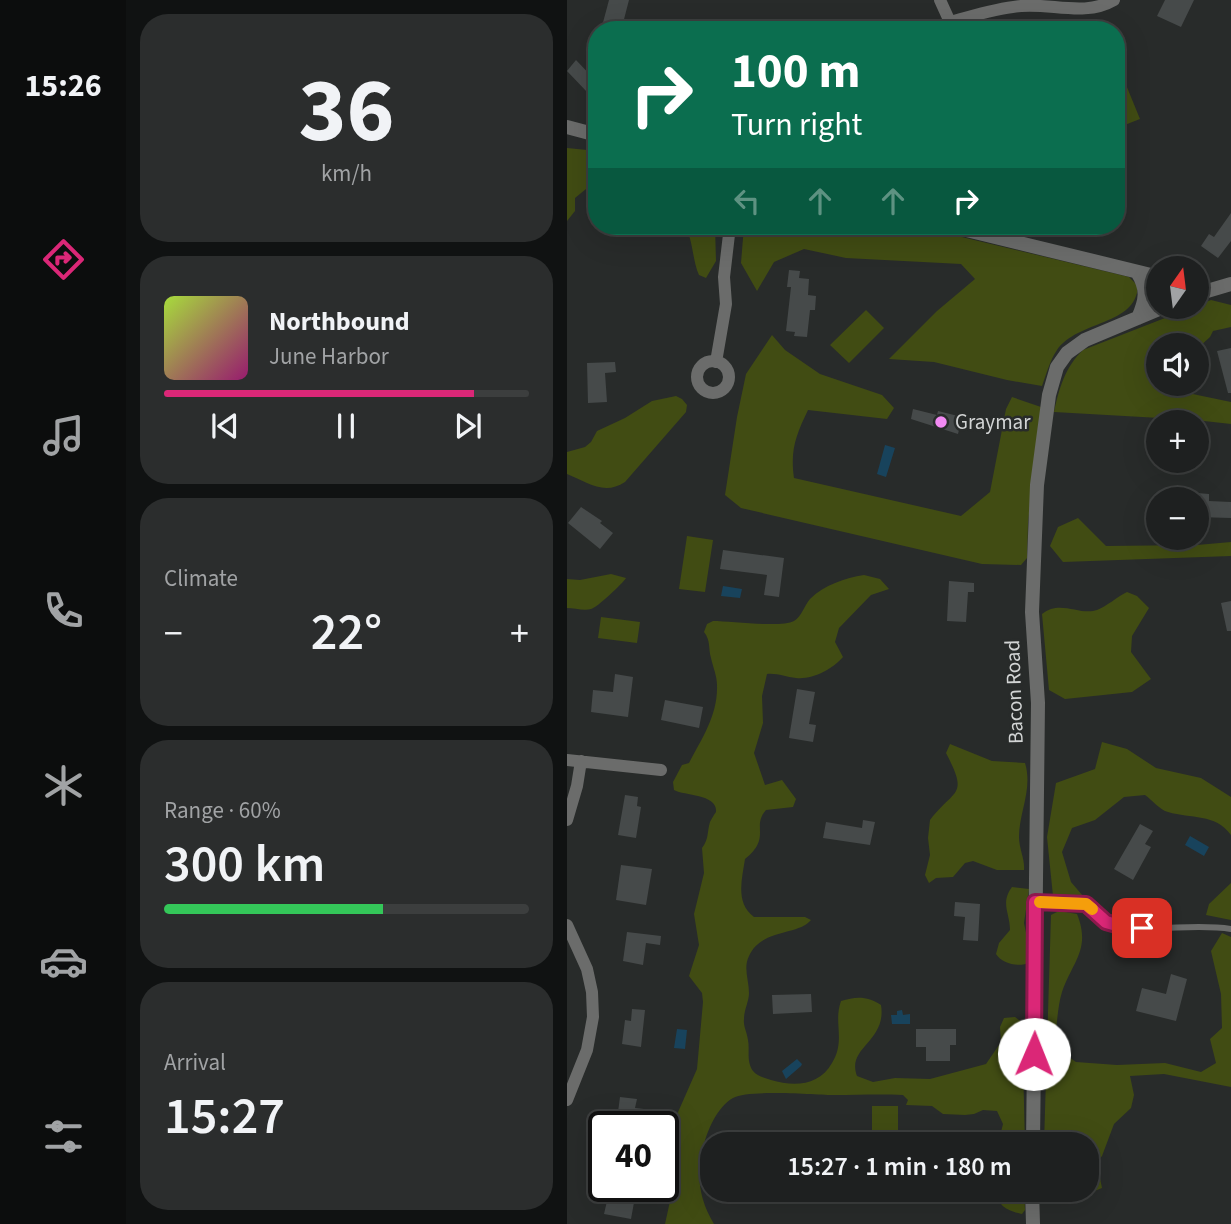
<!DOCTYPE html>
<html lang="en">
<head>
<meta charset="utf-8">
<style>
  :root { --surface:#1e2020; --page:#2b2d2d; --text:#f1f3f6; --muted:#a1a3a5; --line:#3c3e3e; --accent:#db2777 }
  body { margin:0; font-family:"Source Sans 3",sans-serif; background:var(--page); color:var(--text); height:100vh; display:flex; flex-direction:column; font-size:26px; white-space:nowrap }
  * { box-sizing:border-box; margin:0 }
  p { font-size:23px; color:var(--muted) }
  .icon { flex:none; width:38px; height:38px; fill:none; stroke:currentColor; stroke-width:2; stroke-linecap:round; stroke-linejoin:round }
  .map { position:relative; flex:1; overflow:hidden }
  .details { display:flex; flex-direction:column; gap:14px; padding:14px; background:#101212; width:441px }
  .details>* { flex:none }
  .top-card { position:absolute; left:21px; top:21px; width:537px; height:214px; border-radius:28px; box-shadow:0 7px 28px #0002,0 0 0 2px var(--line); background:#0b6e4f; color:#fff; overflow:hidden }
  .needle { width:46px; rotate:14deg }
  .controls { position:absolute; left:579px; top:256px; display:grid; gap:14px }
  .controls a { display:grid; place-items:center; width:63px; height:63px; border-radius:50%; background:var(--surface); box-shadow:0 7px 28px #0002,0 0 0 2px var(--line); font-size:35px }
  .speed { position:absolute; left:21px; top:1111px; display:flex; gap:14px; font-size:35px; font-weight:700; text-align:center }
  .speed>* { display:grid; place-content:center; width:91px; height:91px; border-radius:50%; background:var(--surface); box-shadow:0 7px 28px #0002,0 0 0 2px var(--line); line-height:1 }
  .speed .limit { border:4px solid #111; border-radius:10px; background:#fff; color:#111 }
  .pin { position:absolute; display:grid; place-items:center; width:60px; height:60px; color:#fff; margin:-30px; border-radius:14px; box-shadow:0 4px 10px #0006 }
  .me { position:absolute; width:77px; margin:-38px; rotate:1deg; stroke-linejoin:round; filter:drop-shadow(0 0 5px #0008) }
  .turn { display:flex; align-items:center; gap:24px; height:147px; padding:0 28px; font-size:32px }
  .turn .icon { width:91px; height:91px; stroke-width:2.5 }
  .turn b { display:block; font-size:49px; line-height:60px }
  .lanes { display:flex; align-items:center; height:66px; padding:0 28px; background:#0003; justify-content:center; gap:35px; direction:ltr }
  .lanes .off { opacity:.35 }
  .big { font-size:52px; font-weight:600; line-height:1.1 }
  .details .widget { flex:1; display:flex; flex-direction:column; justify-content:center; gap:10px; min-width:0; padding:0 24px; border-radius:28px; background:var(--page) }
  .details .dial { align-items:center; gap:0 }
  .dial b { font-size:91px; line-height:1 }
  .song { display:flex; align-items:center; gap:21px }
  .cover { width:84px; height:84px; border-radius:10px; background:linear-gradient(135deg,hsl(80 70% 55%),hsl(320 70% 35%)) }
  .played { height:7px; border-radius:4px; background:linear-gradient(90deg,var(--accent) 85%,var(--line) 85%) }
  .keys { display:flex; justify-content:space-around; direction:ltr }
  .heat { display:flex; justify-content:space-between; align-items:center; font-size:38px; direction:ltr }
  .charge { height:10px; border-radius:5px; background:linear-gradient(90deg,#34c759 60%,var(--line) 0) }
  .trip { position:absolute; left:133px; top:1132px; width:399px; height:70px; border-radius:28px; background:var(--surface); box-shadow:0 7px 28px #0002,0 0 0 2px var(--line); font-weight:600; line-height:70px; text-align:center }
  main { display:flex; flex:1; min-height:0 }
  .dock { display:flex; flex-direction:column; width:126px; justify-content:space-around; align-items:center; background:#0c0d0d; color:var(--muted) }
  .dock .icon { width:49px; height:49px }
  .dock .selected { color:var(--accent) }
  .dock b { font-size:32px; color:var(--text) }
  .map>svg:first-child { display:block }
</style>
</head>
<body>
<main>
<nav class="dock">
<b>15:26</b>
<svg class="icon selected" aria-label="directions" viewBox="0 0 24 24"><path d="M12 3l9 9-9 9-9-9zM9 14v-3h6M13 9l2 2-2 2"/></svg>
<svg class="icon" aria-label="music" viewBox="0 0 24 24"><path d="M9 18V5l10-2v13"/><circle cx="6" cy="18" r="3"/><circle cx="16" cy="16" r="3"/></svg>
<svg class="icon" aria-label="phone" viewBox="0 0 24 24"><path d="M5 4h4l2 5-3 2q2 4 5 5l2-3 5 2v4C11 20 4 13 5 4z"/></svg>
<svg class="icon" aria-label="climate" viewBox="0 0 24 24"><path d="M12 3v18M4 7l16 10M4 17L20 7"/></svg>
<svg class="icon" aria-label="car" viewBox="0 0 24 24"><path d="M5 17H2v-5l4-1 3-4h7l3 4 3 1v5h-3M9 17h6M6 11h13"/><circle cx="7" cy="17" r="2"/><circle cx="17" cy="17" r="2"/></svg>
<svg class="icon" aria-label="filters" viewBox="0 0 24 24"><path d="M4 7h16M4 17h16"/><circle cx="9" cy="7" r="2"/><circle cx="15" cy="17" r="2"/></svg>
</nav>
<section class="details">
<div class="widget dial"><b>36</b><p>km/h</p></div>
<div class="widget">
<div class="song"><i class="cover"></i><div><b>Northbound</b><p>June Harbor</p></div></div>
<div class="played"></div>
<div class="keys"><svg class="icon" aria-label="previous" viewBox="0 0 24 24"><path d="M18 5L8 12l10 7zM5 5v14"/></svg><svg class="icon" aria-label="pause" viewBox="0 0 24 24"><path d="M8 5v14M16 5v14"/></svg><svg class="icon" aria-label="next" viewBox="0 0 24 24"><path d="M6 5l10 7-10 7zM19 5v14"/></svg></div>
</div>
<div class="widget"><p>Climate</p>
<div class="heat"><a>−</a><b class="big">22°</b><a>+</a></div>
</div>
<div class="widget"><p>Range · 60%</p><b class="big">300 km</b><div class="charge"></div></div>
<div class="widget"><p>Arrival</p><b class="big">15:27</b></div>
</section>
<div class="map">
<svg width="664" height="1224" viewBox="0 0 664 1224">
  <rect width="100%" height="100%" fill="#282b2a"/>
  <path fill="#414c13" d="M 555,75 L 573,119 L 550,128 L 550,77 Z
    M 0,148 L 30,151 L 30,180 L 8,198 L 8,211 L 0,221 Z
    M 117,226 L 148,226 L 149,261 L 139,278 L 132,275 C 125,260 126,236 117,226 Z
    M 177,226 L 349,226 L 562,277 L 571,286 C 569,326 511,320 490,350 C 483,360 479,375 475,386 L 440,380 L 367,362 L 322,359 L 370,311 L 408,279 L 394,264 L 279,258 L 237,249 L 207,262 L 190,291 L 174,263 Z
    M 644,300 L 664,305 L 664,327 L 646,331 L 643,337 L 630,349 L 630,345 L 592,345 L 592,383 L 605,383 L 616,392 L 664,402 L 664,424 L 628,420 L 487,412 C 492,389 498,367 516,350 Z
    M 299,310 L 317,328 L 282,363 L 263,345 Z
    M 205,335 L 218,350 L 253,374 L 315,395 L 327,408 L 320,419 L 241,410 C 229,435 223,450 227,478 L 394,516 L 423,492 L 439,409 L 445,397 L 474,407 L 461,523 L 460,558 L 454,565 L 415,564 L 174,508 L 158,495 L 170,417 L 179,374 Z
    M 109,396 L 115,399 L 120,405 L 119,412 L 58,482 C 37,496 20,482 0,474 L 0,452 L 18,447 L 24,442 L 30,431 L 58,418 L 85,401 Z
    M 511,518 L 539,546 L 630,545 L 664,542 L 664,556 L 496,562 L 483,546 L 491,527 Z
    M 120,536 L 146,540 L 138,592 L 112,589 Z
    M 44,574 L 59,578 C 56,583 30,608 24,609 C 17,611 7,608 0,608 L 0,579 L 13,580 Z
    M 297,575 L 313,579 L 322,589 L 304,595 L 272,628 L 268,642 L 276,657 C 266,669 245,680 229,678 C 219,677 210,673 200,674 L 195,696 L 196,723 L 187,753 L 198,785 L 215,780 L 229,799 L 226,807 L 199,810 C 184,827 205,837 178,859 C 175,879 168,903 187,917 L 238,917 L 244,920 C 231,936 195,928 182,956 C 176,968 182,980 182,993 C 182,1001 177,1010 177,1019 C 176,1026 180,1032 181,1040 C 183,1050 179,1061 186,1071 C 190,1076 197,1078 204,1080 C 227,1087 252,1086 265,1063 C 279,1040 266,1023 274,1001 C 289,996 301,996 314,1005 C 320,1042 279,1047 290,1076 L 306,1082 L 328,1078 L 363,1079 L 419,1064 L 434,1042 L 433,1027 L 437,1018 L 448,1017 L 456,1023 C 458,1033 455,1041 455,1050 C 457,1082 457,1113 458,1144 L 431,1144 L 436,1124 L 430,1111 L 416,1110 L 407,1114 L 398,1115 L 376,1114 L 365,1106 L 339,1105 L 341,1100 L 336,1095 C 313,1094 290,1095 266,1095 C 245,1095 182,1089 166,1098 C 150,1107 140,1131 136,1148 C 129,1176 132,1199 147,1224 L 98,1224 L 107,1183 L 108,1119 L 130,1069 L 136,1002 L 135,993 L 122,976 L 132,945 L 127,914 L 137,873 L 135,848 C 142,839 140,832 143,822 C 144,820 148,813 149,812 C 151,794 118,796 107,790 L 106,782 L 115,765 L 122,763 C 135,738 151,715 150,685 C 150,676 146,667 144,658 C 141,648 144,641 137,632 L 140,624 L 146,621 C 163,621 214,628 227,621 C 235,616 237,606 243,599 C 257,585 278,578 297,575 Z
    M 560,592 L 570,596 L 582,608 L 565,636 L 564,652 L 584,679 L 565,692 L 498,699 L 482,690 L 475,614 C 493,599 513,616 530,610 C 540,606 550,597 560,592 Z
    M 34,617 L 73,622 L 70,643 L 31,638 Z
    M 535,742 L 560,749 L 589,768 L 634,778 L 664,797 L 664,835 C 648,813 624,819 601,812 C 593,810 585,800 578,795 L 557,797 L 528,820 L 505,828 L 495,852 L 504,882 L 516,896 L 486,896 L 480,837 L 489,783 L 528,769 Z
    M 383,744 L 425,761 L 458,763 C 466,789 452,812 452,837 C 452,849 458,859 457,870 L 430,870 L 406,861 L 398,863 L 386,877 L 369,878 L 362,883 L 358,875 L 363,855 L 361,838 L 363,820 C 388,788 402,797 379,753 Z
    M 664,883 L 664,920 L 639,915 L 642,904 Z
    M 445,887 L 462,889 L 457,923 L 464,957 L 463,962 C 453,968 435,964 429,954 L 432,943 L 443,930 C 443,913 433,903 445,887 Z
    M 492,911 L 510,914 C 524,949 506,961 495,992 C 490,1008 490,1029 487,1047 L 509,1062 L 550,1065 L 598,1063 L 634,1072 L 649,1063 L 643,1039 L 655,1028 L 654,994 L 644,951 L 655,933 L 664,937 L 664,1087 L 597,1074 L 563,1076 L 567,1095 L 564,1108 L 547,1124 L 535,1156 L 529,1163 L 529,1174 L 533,1178 L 535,1188 L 525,1192 L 497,1190 L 520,1190 L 520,1144 L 477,1144 L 484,915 Z
    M 305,1106 L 331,1106 L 331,1144 L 305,1144 Z
    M 430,1190 L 457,1190 L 458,1210 L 455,1214 C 441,1211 429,1206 430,1190 Z"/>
  <path fill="#18435c" d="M 318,445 L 328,448 L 319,477 L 310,474 Z
    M 156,586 L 175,589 L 173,598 L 154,596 Z
    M 623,836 L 642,847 L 637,856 L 618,845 Z
    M 335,1010 L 336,1015 L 343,1014 L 343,1024 L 325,1024 L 324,1015 L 330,1015 L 330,1011 Z
    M 110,1029 L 120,1030 L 118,1049 L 107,1048 Z
    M 230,1059 L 235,1064 L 234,1066 L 219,1079 L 215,1071 Z"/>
  <path fill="#464a4a" d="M 42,0 L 62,0 L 55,27 L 48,26 L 46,30 L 34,30 Z
    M 598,0 L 627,0 L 614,27 L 590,16 Z
    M 9,60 L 30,82 L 20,92 L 0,71 Z
    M 664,213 L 664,241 L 651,258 L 634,246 L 642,234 L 647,237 Z
    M 40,226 L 74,226 L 73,234 L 40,232 Z
    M 222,270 L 233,271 L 232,278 L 242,279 L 241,295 L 249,296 L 248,310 L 243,310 L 240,337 L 227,336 L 228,332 L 219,331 L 224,287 L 220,287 Z
    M 664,348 L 664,393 L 661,393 L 650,351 Z
    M 48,362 L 49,372 L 38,373 L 40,402 L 21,403 L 20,363 Z
    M 346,409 L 370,415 L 371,411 L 395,417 L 391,434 L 344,419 Z
    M 630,493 L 642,494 L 642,501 L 664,502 L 664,518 L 630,517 Z
    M 14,507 L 35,521 L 33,523 L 46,533 L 33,549 L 1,523 Z
    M 156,550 L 217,558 L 212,597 L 197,595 L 200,575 L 153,569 Z
    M 382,581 L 407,583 L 407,592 L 401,592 L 399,622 L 380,621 Z
    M 664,601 L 664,631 L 660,631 L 654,603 Z
    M 48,674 L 66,677 L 61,717 L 24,712 L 26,690 L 46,692 Z
    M 230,689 L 248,692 L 242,724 L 249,725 L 246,742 L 222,738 Z
    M 98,700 L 136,707 L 132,728 L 94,720 Z
    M 58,795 L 71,797 L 70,806 L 74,807 L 69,838 L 51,835 Z
    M 296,820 L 308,822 L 303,845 L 256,838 L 259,822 L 295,828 Z
    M 573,824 L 586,831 L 578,844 L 584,847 L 566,880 L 547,869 Z
    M 54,865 L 85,869 L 79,905 L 49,900 Z
    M 388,902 L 413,904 L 411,941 L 396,940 L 398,917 L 387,916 Z
    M 60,932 L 94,936 L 93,945 L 79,943 L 76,965 L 56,961 Z
    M 604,974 L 620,979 L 609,1021 L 569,1011 L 575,988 L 599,994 Z
    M 244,994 L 245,1012 L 206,1014 L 205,995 Z
    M 65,1009 L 78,1010 L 74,1047 L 55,1044 L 58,1020 L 64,1021 Z
    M 349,1029 L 389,1029 L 389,1045 L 383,1045 L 383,1061 L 359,1061 L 359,1047 L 349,1047 Z
    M 53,1097 L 70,1099 L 68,1108 L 77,1109 L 76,1119 L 71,1119 L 70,1127 L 49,1127 Z
    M 158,1133 L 181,1134 L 181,1144 L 158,1144 Z
    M 47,1186 L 70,1186 L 64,1219 L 37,1214 L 40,1201 L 44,1202 Z
    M 213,1190 L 240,1190 L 241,1200 L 214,1200 Z"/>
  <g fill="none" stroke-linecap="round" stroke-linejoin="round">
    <path stroke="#6b6c6b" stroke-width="6" d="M 470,902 C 482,902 509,899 519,904 C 534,911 535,924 555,926 C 591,932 628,923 664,929"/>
    <path stroke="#6b6c6b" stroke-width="12" d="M 373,0 L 383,22 C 406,16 430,8 454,6 C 485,3 518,17 547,0
      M130 377a16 16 0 1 1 32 0a16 16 0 1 1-32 0Z
      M 149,362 L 159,304 L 157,277 L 163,226
      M 0,760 L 94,770
      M 0,820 L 10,786 L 14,761
      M 0,925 L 20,969 L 25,992 L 26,1017 L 20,1050 L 0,1100"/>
    <path stroke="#6b6c6b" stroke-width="14" d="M 0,127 L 30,135
      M 383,226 L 592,277
      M 570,272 C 581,289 579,300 571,318
      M 630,294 L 664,284
      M 466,1144 L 471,703 L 465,612 L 470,485 L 482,395 L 490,367 L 500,353 L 518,340 L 599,306
      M 465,1190 L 466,1224"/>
  </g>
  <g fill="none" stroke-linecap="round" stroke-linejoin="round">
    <g stroke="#8e194d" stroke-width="18">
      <path id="route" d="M 467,1054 L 468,902 L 519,904 L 539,922 L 553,926 L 575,928"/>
    </g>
    <use href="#route" stroke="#db2777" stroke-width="12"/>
    <path stroke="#f59e0b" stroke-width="12" d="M 473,902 L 519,904 L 525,909"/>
  </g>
  <circle fill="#f28af3" stroke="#282b2a" stroke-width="2.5" cx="374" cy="422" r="7"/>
  <g text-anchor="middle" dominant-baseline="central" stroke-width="5" stroke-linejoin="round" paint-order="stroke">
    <g font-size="21" fill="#d2d4d4" stroke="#282b2a" text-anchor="start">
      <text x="388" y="422">Graymar</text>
    </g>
    <g font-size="21" fill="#d2d4d4" stroke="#282b2a">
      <text transform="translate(447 692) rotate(-92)">Bacon Road</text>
    </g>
  </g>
</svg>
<div class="controls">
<a><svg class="needle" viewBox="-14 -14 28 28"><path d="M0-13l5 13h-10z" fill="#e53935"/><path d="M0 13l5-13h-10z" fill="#a1a3a5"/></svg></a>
<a><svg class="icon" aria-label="sound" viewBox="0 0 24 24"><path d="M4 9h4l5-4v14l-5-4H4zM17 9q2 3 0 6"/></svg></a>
<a>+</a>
<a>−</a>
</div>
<div class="speed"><div class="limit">40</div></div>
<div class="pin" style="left:575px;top:928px;background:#d93025"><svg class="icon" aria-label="arrive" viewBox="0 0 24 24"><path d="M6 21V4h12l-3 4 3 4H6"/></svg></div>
<svg class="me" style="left:467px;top:1054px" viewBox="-20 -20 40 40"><circle r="19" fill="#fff"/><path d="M0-13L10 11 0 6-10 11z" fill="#db2777"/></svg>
<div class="trip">15:27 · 1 min · 180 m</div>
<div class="top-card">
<div class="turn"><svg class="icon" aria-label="right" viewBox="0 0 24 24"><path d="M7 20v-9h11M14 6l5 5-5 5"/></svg><div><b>100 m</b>Turn right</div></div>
<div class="lanes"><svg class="icon off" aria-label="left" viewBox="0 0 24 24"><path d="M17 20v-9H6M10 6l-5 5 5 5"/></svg><svg class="icon off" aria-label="ahead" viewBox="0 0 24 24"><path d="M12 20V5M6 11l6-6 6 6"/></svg><svg class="icon off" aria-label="ahead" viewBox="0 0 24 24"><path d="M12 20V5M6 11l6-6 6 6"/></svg><svg class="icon" aria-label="right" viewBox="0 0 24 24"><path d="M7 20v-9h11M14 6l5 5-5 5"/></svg></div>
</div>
</div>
</main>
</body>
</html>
